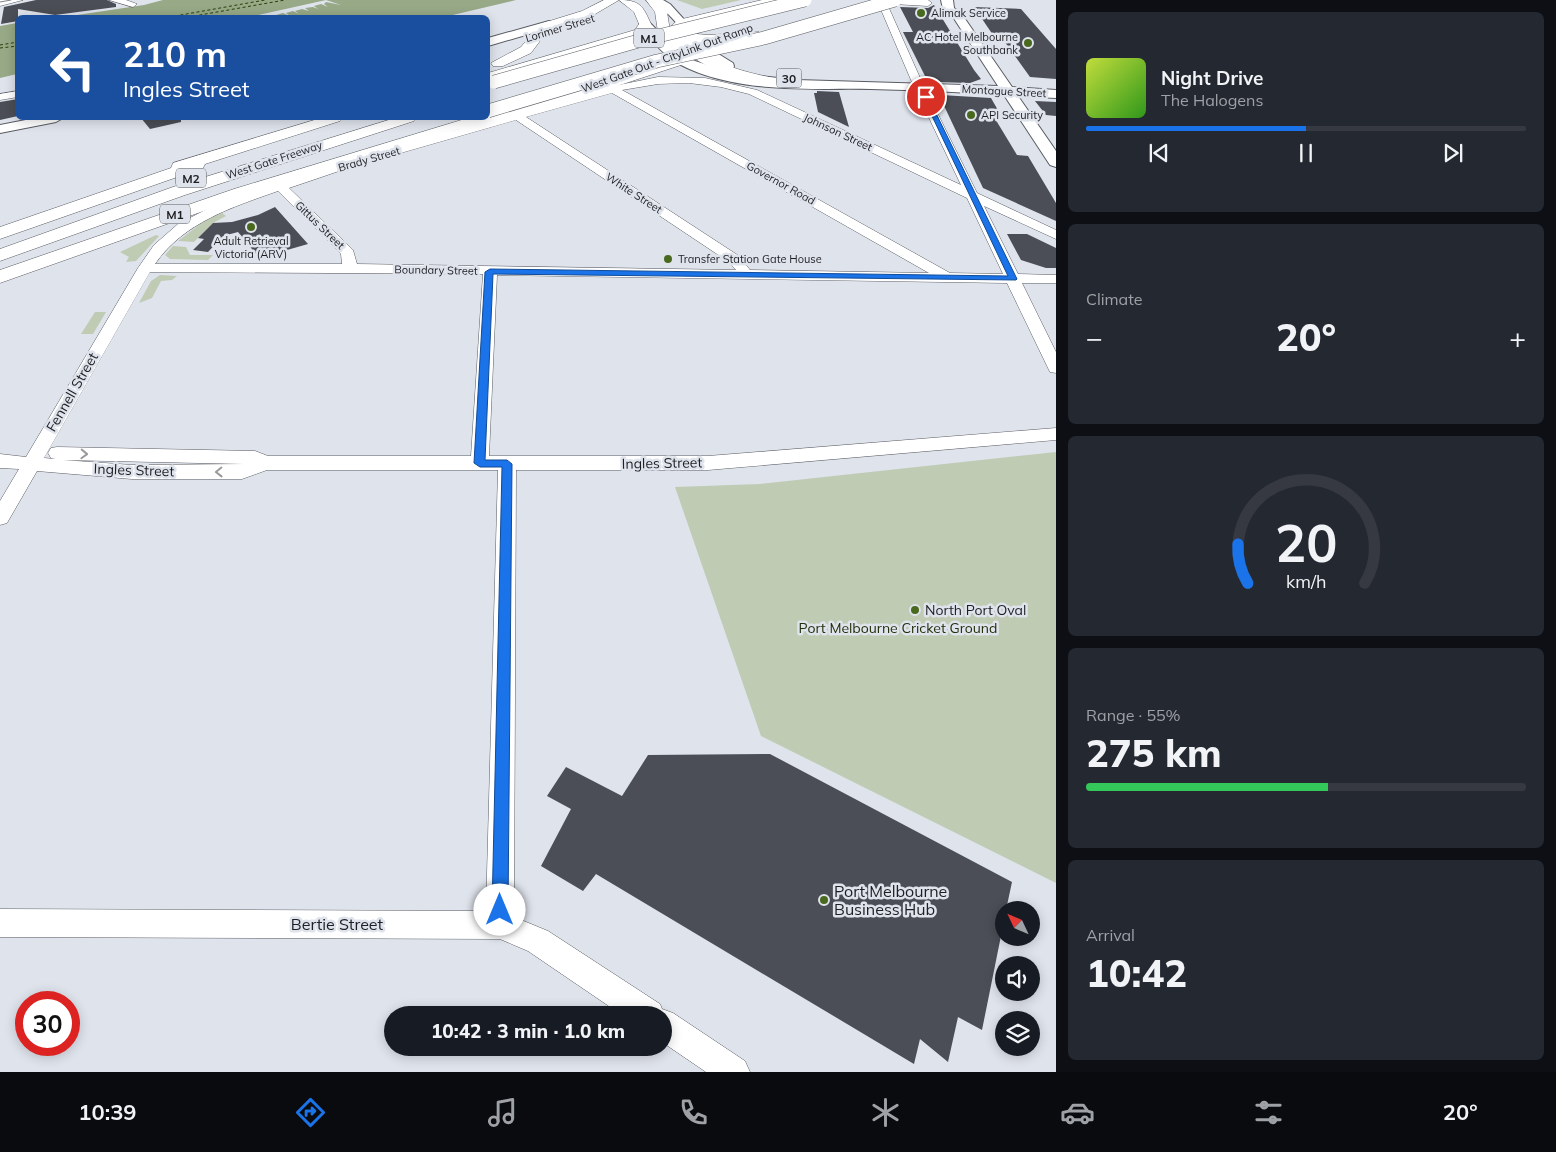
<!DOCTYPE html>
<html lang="en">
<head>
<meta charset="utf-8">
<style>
  :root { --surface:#171b24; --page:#242831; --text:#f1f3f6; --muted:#9ea1a6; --line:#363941; --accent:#1a73e8 }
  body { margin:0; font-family:Mulish,sans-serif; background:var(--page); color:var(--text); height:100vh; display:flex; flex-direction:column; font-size:19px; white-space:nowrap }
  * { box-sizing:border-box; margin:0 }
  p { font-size:16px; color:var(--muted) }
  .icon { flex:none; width:28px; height:28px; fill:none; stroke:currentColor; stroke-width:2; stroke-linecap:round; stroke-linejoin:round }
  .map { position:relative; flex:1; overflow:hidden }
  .details { display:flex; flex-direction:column; gap:12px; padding:12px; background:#0d0f14; width:500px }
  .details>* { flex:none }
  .top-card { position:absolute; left:15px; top:15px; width:475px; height:105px; border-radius:8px; box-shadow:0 2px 12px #0003; background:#1a4fa0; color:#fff; overflow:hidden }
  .needle { width:32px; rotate:314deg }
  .controls { position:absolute; left:995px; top:901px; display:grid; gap:10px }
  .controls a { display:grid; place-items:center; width:45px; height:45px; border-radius:50%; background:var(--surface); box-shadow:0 2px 12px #0003; font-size:25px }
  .speed { position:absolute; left:15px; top:991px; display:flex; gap:10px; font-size:25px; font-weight:700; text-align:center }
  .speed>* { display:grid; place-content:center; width:65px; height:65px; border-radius:50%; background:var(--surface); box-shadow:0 2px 12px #0003; line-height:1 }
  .speed .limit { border:8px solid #d22; background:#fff; color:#111 }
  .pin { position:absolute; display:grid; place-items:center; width:42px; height:42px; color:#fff; margin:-21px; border:2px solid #fff; border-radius:50%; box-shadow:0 1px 5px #0007 }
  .me { position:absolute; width:55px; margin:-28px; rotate:0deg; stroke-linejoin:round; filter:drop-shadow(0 0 4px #0008) }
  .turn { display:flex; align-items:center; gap:18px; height:105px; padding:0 25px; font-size:22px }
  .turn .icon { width:65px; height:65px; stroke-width:2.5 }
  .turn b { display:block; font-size:35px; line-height:42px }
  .big { font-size:38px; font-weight:800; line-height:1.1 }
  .details .widget { flex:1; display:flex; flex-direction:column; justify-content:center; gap:8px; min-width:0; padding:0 18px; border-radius:8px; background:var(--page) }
  .details .dial { align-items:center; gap:0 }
  .dial svg { height:130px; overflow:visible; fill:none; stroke:var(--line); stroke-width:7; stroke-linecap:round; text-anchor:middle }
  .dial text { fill:var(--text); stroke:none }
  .song { display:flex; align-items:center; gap:15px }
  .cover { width:60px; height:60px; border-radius:8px; background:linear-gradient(135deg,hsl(70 70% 55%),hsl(110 70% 35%)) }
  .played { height:5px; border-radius:2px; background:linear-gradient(90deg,var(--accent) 50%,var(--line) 50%) }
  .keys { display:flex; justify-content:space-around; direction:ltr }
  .heat { display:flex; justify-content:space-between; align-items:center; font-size:28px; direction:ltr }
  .charge { height:8px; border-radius:4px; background:linear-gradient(90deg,#34c759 55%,var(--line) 0) }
  .trip { position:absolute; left:384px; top:1006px; width:288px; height:50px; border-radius:25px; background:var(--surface); box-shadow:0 2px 12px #0003; font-weight:800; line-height:50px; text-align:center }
  .dock { display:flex; height:80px; justify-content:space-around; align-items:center; background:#090b0e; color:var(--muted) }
  .dock .icon { width:35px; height:35px }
  .dock .on { color:var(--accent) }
  .dock b { font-size:22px; color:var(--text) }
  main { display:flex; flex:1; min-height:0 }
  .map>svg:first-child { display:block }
</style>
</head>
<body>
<main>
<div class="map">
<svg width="1056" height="1072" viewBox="0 0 1056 1072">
  <rect width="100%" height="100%" fill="#dfe3ec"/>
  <path fill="#bfcbb3" d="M 677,0 L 741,0 L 702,9 Z
    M 222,213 L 226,216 L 213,223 L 194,242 L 178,241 L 204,221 Z
    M 156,235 L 159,236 L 136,261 L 126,262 L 129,257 L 120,252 Z
    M 173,246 L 186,247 L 190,255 L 213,255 L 208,260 L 170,259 L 165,255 Z
    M 160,275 L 177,276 L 172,280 L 161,281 L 152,298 L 139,303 L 151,281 Z
    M 95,312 L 106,312 L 93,334 L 81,334 Z
    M 1056,452 L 1056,883 L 761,736 L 675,487 L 760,484 Z"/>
  <path fill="#97a986" d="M 163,0 L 516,0 L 440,18 L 57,18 L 144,5 Z
    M 17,23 L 17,74 L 0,78 L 0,26 Z"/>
  <path fill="#dfe3ec" d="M 326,0 L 341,5 L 326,2 L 324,4 L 328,7 L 321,4 L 314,6 L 318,9 L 313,7 L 305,8 L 309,11 L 302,9 L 295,11 L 299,14 L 293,11 L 286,13 L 290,16 L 283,13 L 276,15 L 279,17 L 273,16 L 250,17 Z"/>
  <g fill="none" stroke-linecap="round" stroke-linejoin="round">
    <path stroke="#294009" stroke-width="1" stroke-dasharray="3 2.5" stroke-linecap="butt" d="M 164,18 L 265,0
      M 183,18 L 285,0
      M 0,45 L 18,42
      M 0,48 L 18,46"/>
  </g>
  <path fill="#4b4e56" d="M 36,0 L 107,0 L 116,4 L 116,7 L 55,15 L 18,9 L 18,21 L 1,24 L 4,7 Z
    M 934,5 L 974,70 L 981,79 L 970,83 L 934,82 L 927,80 L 903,32 L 913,32 L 900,7 L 928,8 Z
    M 974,7 L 1021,9 L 1056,49 L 1056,79 L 1030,77 L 1002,38 L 995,38 Z
    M 817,91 L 839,92 L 849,127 L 818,112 L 814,93 L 817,93 Z
    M 938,93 L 946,94 L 941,95 L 991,98 L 999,112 L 991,112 L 1017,155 L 1028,156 L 1056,203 L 1056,221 L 983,188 Z
    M 18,99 L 18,116 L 0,120 L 0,102 Z
    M 1035,101 L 1056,102 L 1056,116 L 1046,115 Z
    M 141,118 L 181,118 L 181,122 L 150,129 Z
    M 275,207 L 308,244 L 273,254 L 268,250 L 256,254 L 238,232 L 223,236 L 208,252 L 193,250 L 204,239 L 198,238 L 213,223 L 232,222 L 258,215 Z
    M 1007,234 L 1027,234 L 1056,248 L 1056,268 L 1046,268 L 1021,260 Z
    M 770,754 L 1012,882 L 1006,910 L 1004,910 L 1004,921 L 982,1030 L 958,1017 L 948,1062 L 920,1039 L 914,1064 L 596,874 L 583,891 L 541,866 L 571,809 L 547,796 L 566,767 L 622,796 L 648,755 Z"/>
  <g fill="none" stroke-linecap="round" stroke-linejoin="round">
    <g stroke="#595c63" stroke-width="1">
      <path id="minor" d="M 0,0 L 23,0 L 0,6 Z
        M 109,0 L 126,0 L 137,4 L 133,7 Z
        M 887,0 L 928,0 L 932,3 L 928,6 L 893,4 L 888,6 L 921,80 L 977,193 L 1056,230 L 1056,239 L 984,206 L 1018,274 L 1056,275 L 1056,283 L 1022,283 L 1056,352 L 1056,373 L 1050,372 L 1048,368 L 1007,283 L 497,275 L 489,456 L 708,456 L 1056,428 L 1056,440 L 708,470 L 516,470 L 514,917 L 548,931 L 660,1004 L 662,1009 L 673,1013 L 745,1061 L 750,1072 L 706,1072 L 662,1042 L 662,1015 L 622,1015 L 528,951 L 500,939 L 0,937 L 0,909 L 486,911 L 498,470 L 267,470 L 242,479 L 132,479 L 37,471 L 7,523 L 0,525 L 0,501 L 19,469 L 0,468 L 0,454 L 26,457 L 138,268 L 154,245 L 178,224 L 223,201 L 337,163 L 609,87 L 658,77 L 705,78 L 757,90 L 961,185 L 911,80 L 879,5 ZM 689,83 L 721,87 L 749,94 L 967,198 L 1003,274 L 950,273 L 622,90 L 658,84 ZM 612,93 L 929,273 L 750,270 L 739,256 L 526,117 ZM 516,120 L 729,262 L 736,270 L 357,264 L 353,250 L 289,188 L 345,169 ZM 278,191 L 341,254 L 342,264 L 155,264 C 184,222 233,207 278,191 ZM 150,272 L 483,274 L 471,456 L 268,456 L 255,451 L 57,447 L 51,448 L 48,453 L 51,458 L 55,459 L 44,458 ZM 63,460 L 244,464 L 132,465 Z
        M 18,91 L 18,97 L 0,100 L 0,94 Z"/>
    </g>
    <g stroke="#595c63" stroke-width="2">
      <path id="major" d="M 649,0 L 663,0 L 670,4 L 712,50 L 733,63 L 734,66 L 733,69 C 710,74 685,31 671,17 C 665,10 655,7 649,0 Z
        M 941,0 L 953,0 L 954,8 L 961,13 L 1012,87 L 1056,90 L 1056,98 L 1018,96 L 1056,151 L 1056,167 L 1050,165 L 1004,95 C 960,92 915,90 871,89 C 809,88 736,94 679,64 C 663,55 650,39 639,24 L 645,20 L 649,22 L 681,54 L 695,61 L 732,73 L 797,80 L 998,86 L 953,17 L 943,9 Z
        M 549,21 L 555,25 L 553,27 L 488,46 L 488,38 Z
        M 36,118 L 63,118 L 56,122 L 0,133 L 0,125 Z"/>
    </g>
    <g stroke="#595c63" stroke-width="1">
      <path id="highway" d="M 604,0 L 619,0 L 590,17 L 548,30 L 531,53 L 503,66 L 493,66 L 491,63 L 521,47 L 540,24 L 582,11 Z
        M 619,0 C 640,0 643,6 651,24 L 644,36 L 488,81 L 488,73 L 635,30 L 639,24 L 634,12 Z
        M 646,0 L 658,0 L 667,12 L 670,31 L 671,32 L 670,27 L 678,20 L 762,0 L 783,0 L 781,2 L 683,28 L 686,33 L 708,35 L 759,32 L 761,35 L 759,38 L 755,39 L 708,43 L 692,41 C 716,68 748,72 782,80 L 784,83 L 777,87 C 746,81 716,75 690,55 L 687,63 L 568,102 L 471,130 L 466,132 L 460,129 L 246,196 L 0,283 L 0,270 L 234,189 L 468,118 L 488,118 L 488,115 L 558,96 L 676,58 L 677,54 L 658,32 L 655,12 Z
        M 321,118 L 343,118 L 340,121 L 205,164 L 203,168 L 0,239 L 0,227 L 171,168 L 173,163 Z
        M 395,118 L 417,118 L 414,121 L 185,195 L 0,261 L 0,249 L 173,187 Z"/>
    </g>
    <use href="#minor" fill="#fff" fill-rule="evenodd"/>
    <use href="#major" fill="#fff" fill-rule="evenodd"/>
    <use href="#highway" fill="#fff" fill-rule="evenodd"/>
    <path stroke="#808289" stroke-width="1" d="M 0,2 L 11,0"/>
    <g stroke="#595c63" stroke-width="14" stroke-linecap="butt">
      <path id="highway-bridge" d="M 494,82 L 642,40 L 805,0
        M 488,111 L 657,61 L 764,38 L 895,0"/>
    </g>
    <use href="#highway-bridge" stroke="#fff" stroke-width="13"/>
  </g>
  <defs><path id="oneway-chevron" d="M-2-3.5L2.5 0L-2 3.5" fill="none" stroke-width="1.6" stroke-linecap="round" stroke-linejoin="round" transform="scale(1.25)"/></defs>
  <g stroke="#9a9a9c">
    <use href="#oneway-chevron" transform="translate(84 454) rotate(2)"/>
    <use href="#oneway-chevron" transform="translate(219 472) rotate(179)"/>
  </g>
  <path fill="#1a73e8" stroke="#114b97" d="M 926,96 L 928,97 L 1017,279 L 1016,280 L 493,274 L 485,460 L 507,460 L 512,464 L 508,910 L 505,916 L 500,918 L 494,916 L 492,910 L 502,467 L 480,467 L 474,463 L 485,272 L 490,269 L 1008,276 L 923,97 Z"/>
  <g fill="#49691f" stroke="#dfe3ec" stroke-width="2">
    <circle cx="921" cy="13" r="5"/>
    <circle cx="1028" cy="43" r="5"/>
    <circle cx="971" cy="115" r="5"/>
    <circle cx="251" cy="227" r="5"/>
    <circle cx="668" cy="259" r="5"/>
    <circle cx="915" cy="610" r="5"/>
    <circle cx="824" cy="900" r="5"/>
  </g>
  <g text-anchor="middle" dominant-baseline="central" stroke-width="5" stroke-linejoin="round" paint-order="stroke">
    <g font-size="11" fill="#1e1f23" stroke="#dfe3ec" text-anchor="start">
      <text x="931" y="13">Alimak Service</text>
      <text x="1018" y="37" text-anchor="end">AC Hotel Melbourne<tspan x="1018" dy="13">Southbank</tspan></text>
      <text x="981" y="115">API Security</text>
      <text x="251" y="241" text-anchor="middle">Adult Retrieval<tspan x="251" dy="13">Victoria (ARV)</tspan></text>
      <text x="678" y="259">Transfer Station Gate House</text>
    </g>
    <g font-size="11" fill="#1e1f23" stroke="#dfe3ec">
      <text transform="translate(560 28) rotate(-17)">Lorimer Street</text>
      <text transform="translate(667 58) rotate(-20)">West Gate Out - CityLink Out Ramp</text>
      <text transform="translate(1004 91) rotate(3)">Montague Street</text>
      <text transform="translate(838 132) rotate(25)">Johnson Street</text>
      <text transform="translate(369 159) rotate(-16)">Brady Street</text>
      <text transform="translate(274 160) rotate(-18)">West Gate Freeway</text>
      <text transform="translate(781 183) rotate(29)">Governor Road</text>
      <text transform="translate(634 193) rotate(33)">White Street</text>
      <text transform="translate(320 225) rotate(44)">Gittus Street</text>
      <text transform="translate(436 270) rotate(1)">Boundary Street</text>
    </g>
    <g fill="#dfe3ec" stroke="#585a5f" stroke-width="1">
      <rect x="634" y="28.5" width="30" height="19" rx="4"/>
      <rect x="776.5" y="68.5" width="25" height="19" rx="4"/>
      <rect x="176" y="168.5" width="30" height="19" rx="4"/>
      <rect x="160" y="204.5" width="30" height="19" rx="4"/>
    </g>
    <g font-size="12" font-weight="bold" fill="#1e1f23">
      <text x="649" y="38">M1</text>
      <text x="789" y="78">30</text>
      <text x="191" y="178">M2</text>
      <text x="175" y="214">M1</text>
    </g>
    <g font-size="14" fill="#1e1f23" stroke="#dfe3ec">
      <text transform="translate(72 392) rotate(-60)">Fennell Street</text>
      <text transform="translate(662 463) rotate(-1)">Ingles Street</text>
      <text transform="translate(134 470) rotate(2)">Ingles Street</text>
    </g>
    <g font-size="14" fill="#1e1f23" stroke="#dfe3ec" text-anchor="start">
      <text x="925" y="610">North Port Oval</text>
    </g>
    <g font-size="14" fill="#203109" stroke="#dfe3ec">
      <text x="898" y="628">Port Melbourne Cricket Ground</text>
    </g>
    <g font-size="16" fill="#1e1f23" stroke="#dfe3ec" text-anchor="start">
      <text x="834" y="891">Port Melbourne<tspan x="834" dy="18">Business Hub</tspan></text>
    </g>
    <g font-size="16" fill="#1e1f23" stroke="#dfe3ec">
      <text x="337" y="924">Bertie Street</text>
    </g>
  </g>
</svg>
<div class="controls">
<a><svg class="needle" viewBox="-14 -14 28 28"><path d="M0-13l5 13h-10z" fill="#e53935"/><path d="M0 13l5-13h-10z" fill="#9ea1a6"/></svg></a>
<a><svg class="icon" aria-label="sound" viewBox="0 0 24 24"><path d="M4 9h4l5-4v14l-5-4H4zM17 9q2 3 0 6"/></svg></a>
<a><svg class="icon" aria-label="layers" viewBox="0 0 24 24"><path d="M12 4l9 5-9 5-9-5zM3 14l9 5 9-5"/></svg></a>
</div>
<div class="speed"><div class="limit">30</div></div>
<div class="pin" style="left:926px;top:97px;background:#d93025"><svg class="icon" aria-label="arrive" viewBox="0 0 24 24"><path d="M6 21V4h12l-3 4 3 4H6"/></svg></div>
<svg class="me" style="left:500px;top:910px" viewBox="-20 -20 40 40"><circle r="19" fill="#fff"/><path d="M0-13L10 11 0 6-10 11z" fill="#1a73e8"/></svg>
<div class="trip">10:42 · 3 min · 1.0 km</div>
<div class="top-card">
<div class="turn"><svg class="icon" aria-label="left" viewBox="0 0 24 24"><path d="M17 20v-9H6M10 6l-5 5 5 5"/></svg><div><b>210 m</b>Ingles Street</div></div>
</div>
</div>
<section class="details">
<div class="widget">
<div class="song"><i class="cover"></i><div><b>Night Drive</b><p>The Halogens</p></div></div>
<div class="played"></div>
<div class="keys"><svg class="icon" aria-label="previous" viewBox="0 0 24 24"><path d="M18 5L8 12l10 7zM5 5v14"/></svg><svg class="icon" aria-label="pause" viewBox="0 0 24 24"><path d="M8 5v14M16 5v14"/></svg><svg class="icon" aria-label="next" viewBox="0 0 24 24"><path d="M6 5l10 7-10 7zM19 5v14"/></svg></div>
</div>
<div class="widget"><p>Climate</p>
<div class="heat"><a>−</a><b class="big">20°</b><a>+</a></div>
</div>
<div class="widget dial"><svg viewBox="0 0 100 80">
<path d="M14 69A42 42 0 1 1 86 69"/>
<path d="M14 69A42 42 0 0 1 8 45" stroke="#1a73e8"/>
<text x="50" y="56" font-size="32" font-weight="700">20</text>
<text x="50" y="72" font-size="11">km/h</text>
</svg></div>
<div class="widget"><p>Range · 55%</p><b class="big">275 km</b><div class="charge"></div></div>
<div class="widget"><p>Arrival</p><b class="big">10:42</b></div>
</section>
</main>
<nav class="dock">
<b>10:39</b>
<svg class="icon on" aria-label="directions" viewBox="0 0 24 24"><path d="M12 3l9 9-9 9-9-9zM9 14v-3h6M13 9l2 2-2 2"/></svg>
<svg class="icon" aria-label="music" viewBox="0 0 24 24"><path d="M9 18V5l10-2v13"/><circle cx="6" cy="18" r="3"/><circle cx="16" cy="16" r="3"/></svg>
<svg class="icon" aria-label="phone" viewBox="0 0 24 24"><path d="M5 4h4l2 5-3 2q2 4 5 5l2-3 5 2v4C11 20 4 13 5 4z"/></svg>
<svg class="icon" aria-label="climate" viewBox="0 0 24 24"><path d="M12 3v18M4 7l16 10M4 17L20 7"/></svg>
<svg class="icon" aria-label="car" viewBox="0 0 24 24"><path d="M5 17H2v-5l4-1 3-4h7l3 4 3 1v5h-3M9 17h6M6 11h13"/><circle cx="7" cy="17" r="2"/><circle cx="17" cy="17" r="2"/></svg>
<svg class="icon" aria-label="filters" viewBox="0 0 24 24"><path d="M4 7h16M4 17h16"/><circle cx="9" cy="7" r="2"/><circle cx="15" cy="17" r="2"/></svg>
<b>20°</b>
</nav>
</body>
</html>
